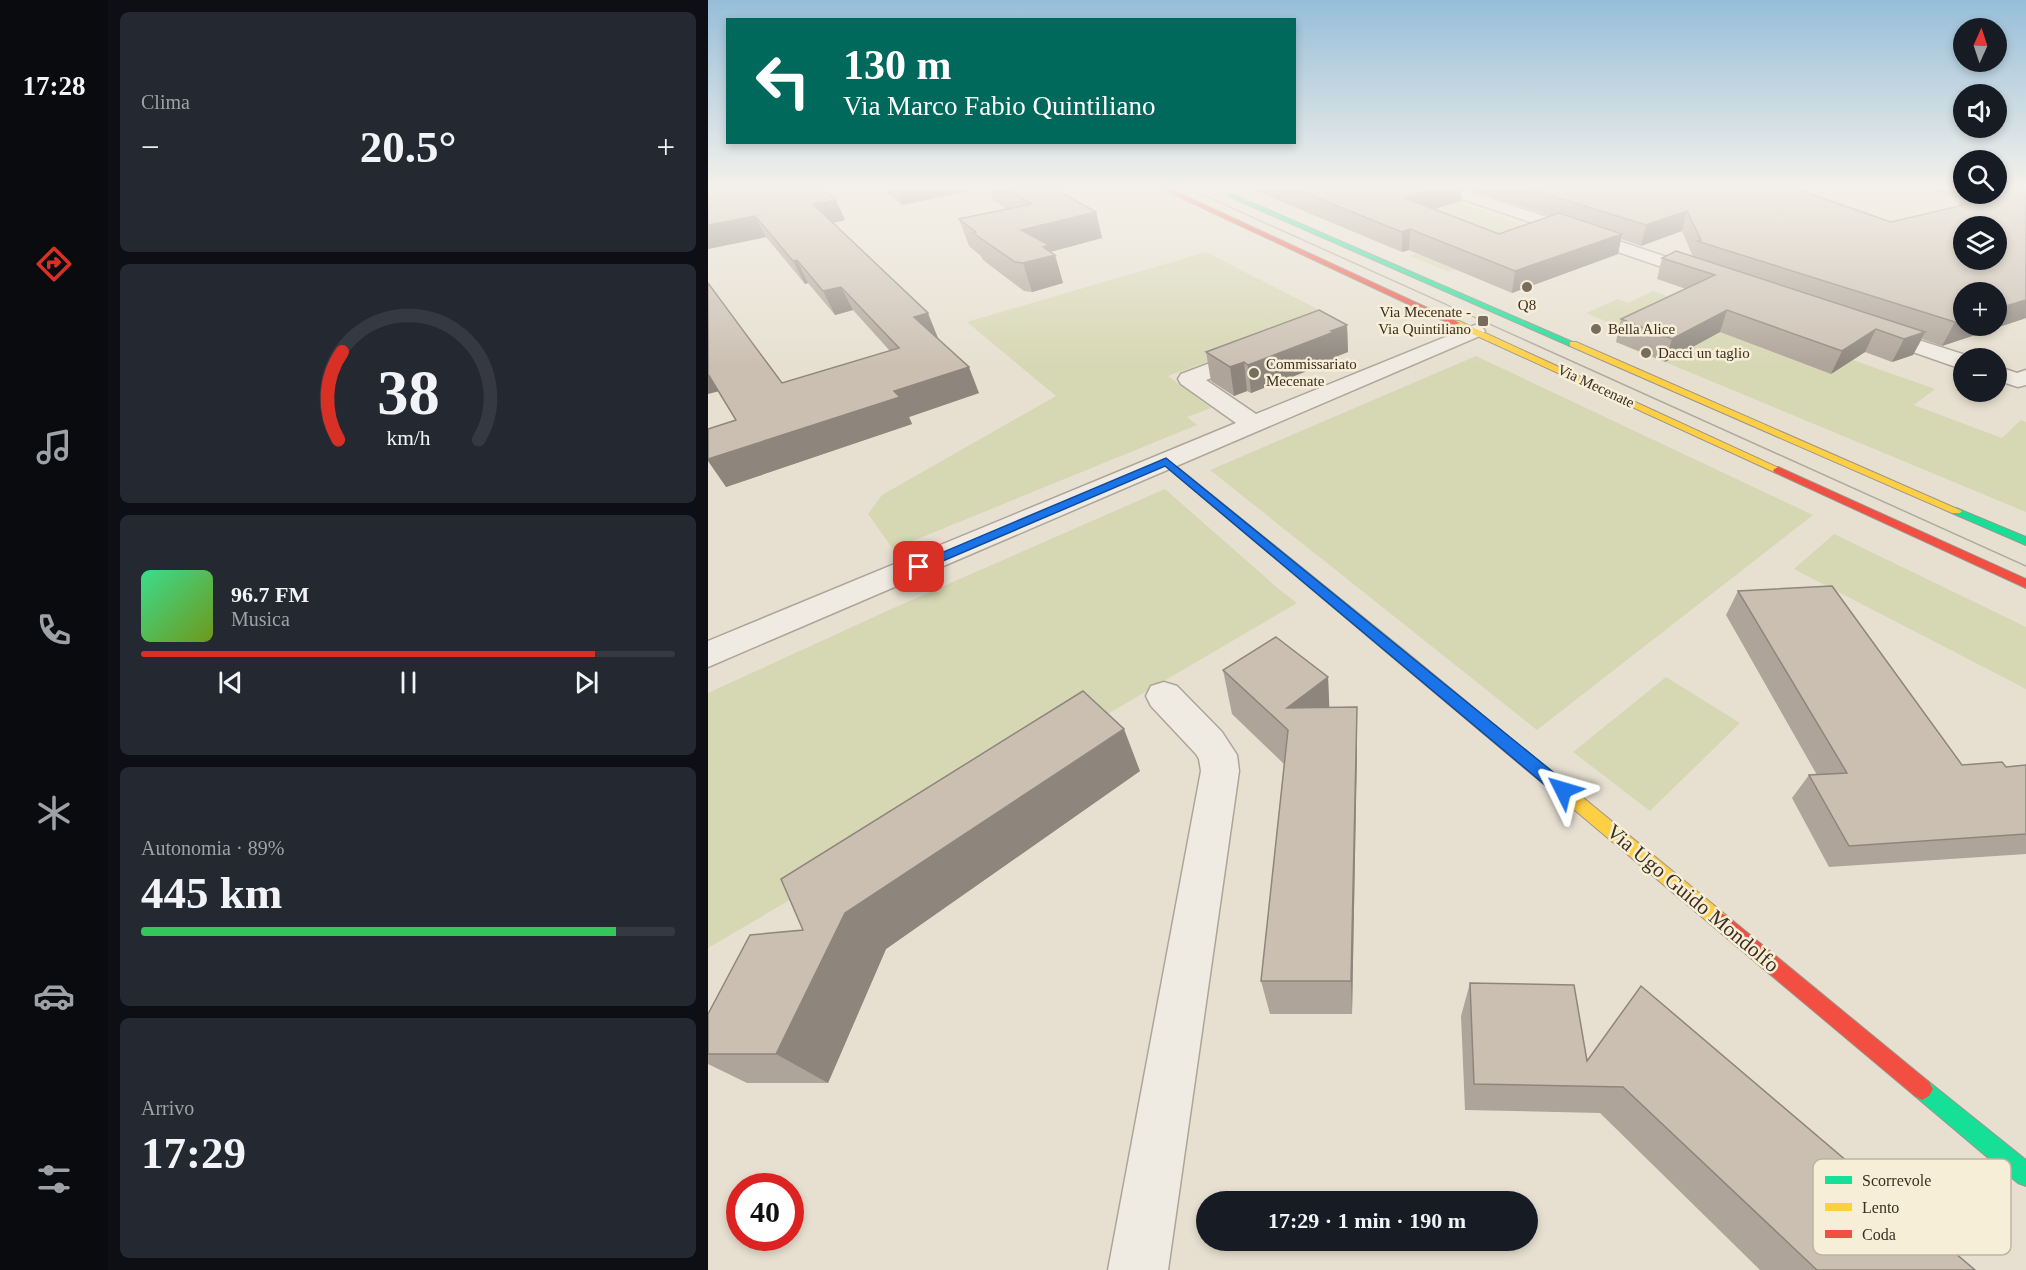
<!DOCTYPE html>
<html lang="it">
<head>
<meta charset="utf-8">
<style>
  :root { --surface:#171b24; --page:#242831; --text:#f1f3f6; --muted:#9ea1a6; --line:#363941; --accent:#d93025 }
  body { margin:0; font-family:Georgia,serif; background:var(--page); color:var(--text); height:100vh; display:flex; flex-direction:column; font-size:22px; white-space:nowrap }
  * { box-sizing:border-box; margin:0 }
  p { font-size:20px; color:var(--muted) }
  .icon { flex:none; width:33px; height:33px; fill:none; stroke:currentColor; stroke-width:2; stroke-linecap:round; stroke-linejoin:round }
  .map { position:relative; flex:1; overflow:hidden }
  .side { display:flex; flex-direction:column; gap:12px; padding:12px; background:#0d0f14; width:600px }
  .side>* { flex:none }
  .hud { position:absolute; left:18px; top:18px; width:570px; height:126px; border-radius:0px; box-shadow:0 3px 9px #0003; background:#00695c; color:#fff; overflow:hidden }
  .needle { width:39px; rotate:3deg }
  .buttons { position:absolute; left:1245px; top:18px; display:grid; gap:12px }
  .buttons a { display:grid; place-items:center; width:54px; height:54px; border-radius:50%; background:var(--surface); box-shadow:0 3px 9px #0003; font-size:30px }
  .speed { position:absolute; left:18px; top:1173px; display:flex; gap:12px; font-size:30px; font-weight:700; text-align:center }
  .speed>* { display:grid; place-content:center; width:78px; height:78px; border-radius:50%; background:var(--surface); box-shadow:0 3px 9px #0003; line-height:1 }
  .speed .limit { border:9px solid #d22; background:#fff; color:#111 }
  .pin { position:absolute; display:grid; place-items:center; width:51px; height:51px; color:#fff; margin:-26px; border-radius:12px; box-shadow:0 3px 9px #0006 }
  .me { position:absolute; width:66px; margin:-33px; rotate:310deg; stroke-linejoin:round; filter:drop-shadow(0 0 4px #0008) }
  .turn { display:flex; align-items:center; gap:21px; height:126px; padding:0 18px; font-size:27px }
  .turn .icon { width:78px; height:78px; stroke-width:2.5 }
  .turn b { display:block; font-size:42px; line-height:51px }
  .big { font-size:45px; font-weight:700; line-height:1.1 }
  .side .widget { flex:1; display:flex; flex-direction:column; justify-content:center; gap:9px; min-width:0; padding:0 21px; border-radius:9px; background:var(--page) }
  .side .dial { align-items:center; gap:0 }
  .dial svg { height:156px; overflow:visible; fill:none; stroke:var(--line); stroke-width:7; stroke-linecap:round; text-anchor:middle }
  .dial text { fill:var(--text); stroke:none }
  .song { display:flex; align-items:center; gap:18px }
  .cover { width:72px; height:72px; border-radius:9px; background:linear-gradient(135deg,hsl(150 70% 55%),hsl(80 70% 35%)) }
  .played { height:6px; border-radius:3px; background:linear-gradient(90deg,var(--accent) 85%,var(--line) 85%) }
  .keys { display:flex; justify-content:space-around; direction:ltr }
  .heat { display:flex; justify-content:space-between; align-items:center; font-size:33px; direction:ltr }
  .charge { height:9px; border-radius:4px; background:linear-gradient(90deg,#34c759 89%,var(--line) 0) }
  .trip { position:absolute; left:488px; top:1191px; width:342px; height:60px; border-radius:30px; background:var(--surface); box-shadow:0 3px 9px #0003; font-weight:700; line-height:60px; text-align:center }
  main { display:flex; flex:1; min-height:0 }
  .menu { display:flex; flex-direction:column; width:108px; justify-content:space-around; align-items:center; background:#090b0e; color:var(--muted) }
  .menu .icon { width:42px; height:42px }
  .menu .on { color:var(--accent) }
  .menu b { font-size:27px; color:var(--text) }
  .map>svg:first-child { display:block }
</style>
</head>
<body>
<main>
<nav class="menu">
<b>17:28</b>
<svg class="icon on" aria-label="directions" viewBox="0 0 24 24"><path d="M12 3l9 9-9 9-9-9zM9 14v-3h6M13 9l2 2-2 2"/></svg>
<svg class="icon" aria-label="music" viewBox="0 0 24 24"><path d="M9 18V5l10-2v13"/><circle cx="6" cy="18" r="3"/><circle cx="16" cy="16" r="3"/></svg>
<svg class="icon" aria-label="phone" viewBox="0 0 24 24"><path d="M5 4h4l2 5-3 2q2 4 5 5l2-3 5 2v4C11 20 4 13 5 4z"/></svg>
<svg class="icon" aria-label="climate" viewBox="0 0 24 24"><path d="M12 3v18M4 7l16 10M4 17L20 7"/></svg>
<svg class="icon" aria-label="car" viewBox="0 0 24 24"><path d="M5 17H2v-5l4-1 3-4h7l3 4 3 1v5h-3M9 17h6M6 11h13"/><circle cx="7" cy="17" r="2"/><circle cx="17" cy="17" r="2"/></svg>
<svg class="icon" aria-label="filters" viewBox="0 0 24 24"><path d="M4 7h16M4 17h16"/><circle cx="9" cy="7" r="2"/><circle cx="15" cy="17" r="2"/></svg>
</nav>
<section class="side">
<div class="widget"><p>Clima</p>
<div class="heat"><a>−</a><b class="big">20.5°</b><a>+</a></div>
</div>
<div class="widget dial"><svg viewBox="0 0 100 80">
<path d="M14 69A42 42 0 1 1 86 69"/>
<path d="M14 69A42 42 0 0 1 16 24" stroke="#d93025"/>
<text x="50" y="56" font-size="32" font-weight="700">38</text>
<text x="50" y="72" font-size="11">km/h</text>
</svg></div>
<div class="widget">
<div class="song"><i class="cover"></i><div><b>96.7 FM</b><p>Musica</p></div></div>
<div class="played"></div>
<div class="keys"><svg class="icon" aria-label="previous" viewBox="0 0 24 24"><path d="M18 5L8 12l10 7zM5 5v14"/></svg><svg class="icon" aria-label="pause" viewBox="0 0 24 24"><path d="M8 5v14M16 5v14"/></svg><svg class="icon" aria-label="next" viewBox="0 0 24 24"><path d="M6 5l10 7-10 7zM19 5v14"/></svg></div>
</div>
<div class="widget"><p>Autonomia · 89%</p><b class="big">445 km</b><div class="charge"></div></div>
<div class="widget"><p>Arrivo</p><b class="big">17:29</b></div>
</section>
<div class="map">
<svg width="1318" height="1270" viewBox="0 0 1318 1270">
  <rect width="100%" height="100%" fill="#e7e0d1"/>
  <path fill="#d6d7b3" d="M 631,189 L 712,189 L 843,235 L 741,272 L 701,256 L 758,236 L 659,198 L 602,214 L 577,203 Z
    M 498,252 L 623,316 L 460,376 L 503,408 L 479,417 L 489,425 L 185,549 L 160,514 L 174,495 L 348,396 L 259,322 Z
    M 945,291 L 1051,330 L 1053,348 L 1123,374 L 1145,360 L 1227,389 L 1206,405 L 1294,438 L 1313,420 L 1318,422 L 1318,512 L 957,362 L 974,353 L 878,313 L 910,299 L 920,303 Z
    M 768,356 L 1105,515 L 829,730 L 502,470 Z
    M 457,489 L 572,590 L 589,603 L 0,948 L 0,693 L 181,610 Z
    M 1126,534 L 1318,627 L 1318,689 L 1086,569 Z
    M 958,677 L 1032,723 L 942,811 L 865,752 Z"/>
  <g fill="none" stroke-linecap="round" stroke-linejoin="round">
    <g stroke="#ada599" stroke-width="3">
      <path id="street" d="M 732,189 L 754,189 L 1001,271 L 1004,275 L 1001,279 L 989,279 L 734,192 Z
        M 767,325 L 774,327 L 777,331 L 774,335 L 0,667 L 0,641 L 528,423 L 473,384 L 470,379 L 473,374 L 534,351 L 542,350 L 550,351 L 553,356 L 550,361 L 498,380 L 548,414 Z
        M 1166,326 L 1264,357 L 1264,358 L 1256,358 L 1256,368 L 1248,367 L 1159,336 L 1156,332 L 1159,328 Z
        M 1288,366 L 1309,373 L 1318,370 L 1318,385 L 1310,387 L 1288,380 Z
        M 456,682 L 469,686 L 514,732 L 529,755 L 531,771 L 460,1270 L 400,1270 L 493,771 L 491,759 L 488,754 L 443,706 L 438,696 L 443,686 Z"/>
    </g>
    <g stroke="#9c958a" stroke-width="2">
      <path id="fast" d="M 520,194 L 524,194 L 869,344 L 862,346 L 520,196 Z
        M 458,458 L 698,652 L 700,656 L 698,660 L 688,660 L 454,463 L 454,459 Z
        M 1248,508 L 1318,537 L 1318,545 L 1244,513 L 1244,509 Z
        M 1214,1078 L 1221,1082 L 1318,1160 L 1318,1186 L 1310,1183 L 1207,1096 L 1203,1089 L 1207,1082 Z"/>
    </g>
    <g stroke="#9c958a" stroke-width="2">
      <path id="slow" d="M 745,321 L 751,321 L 1075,470 L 1070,473 L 1066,472 L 745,325 Z
        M 862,342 L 868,342 L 1254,511 L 1252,513 L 1244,513 L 862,346 Z
        M 693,651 L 698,652 L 1019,916 L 1022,922 L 1019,928 L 1013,931 L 1007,928 L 688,660 L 686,656 L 688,652 Z"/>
    </g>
    <g stroke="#9c958a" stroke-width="2">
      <path id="jam" d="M 454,189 L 462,189 L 752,323 L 745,325 Z
        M 1070,467 L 1318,579 L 1318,588 L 1066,472 L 1065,470 Z
        M 1013,913 L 1019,916 L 1221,1082 L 1225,1089 L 1221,1096 L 1214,1100 L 1207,1096 L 1007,928 L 1004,922 L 1007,916 Z"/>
    </g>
    <use href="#street" fill="#efebe3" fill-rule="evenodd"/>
    <use href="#fast" fill="#16e098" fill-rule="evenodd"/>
    <use href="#slow" fill="#ffcf43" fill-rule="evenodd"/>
    <use href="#jam" fill="#f24e42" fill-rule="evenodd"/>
    <path stroke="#afaaa2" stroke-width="1.5" d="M 482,189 L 1318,566"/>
  </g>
  <path fill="#afa499" d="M 0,189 L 137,220 L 125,223 L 230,338 L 229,338 L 271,393 L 201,417 L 204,424 L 18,487 L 28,420 L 0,283 L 74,383 L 182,351 L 145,310 L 127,315 L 100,283 L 97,284 L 58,237 L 0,249 Z
    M 174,189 L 269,189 L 194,205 Z
    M 281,189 L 347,189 L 388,212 L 394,238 L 342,252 L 347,255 L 355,283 L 324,292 L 316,291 L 275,260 L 273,256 L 261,246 L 251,219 L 299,209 L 285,200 Z
    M 543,189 L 754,189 L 753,201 L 725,209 L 791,234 L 842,216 L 761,189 L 1110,189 L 1096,192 L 1183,222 L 1250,207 L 1253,199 L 1221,189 L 1256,189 L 1256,194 L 1288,194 L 1318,189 L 1318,318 L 1234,346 L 1214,339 L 1205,355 L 1184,362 L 1157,352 L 1123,374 L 1012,332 L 957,362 L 908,342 L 913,319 L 978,289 L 949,279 L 954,258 L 985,257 L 974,231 L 933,246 L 913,239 L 910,254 L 804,293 L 701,250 L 694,252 Z
    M 639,325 L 640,352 L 627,357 L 627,360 L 543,393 L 539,391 L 526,396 L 503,381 L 498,352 Z
    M 1030,591 L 1254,765 L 1298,767 L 1318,765 L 1318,854 L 1121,867 L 1084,798 L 1101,775 L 1109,775 L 1018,615 Z
    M 515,670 L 620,677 L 621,707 L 649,750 L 644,1014 L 562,1014 L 553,981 L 576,764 L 524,714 Z
    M 432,771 L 178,949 L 120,1083 L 39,1083 L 0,1064 L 0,1014 L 95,930 Z
    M 762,983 L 879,1061 L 1267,1270 L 1052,1270 L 892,1113 L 757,1110 L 753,1016 Z"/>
  <path fill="#8e867d" d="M 188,189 L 269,189 L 194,205 Z
    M 728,189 L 754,189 L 753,201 L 696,218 L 697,198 Z
    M 1062,189 L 1110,189 L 1058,200 Z
    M 128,200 L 137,220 L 115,225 L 105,204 Z
    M 979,211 L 974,231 L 933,246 L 938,225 Z
    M 388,212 L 394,238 L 342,252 L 347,255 L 355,283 L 324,292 L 315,263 L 313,230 Z
    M 47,216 L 58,237 L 0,249 L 0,225 Z
    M 702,229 L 701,250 L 694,252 L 694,232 Z
    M 914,234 L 910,254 L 804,293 L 807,271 Z
    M 89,260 L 100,283 L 97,284 L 85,261 Z
    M 133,287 L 145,310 L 127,315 L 115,291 Z
    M 1318,300 L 1318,318 L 1234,346 L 1247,322 L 1256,320 L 1256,326 L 1288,326 L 1288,309 Z
    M 1019,310 L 1012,332 L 957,362 L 964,339 Z
    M 220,313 L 230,338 L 216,342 L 206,317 Z
    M 639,325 L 640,352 L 627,357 L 627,360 L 543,393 L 540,365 Z
    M 1168,329 L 1157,352 L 1123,374 L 1134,351 Z
    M 1217,332 L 1205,355 L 1184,362 L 1196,339 Z
    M 536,362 L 539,391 L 526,396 L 522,367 Z
    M 261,367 L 271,393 L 201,417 L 204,424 L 18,487 L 0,461 L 0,459 L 186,391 Z
    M 0,373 L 12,391 L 0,394 Z
    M 620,677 L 622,721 L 579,708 Z
    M 649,707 L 649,750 L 644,1014 L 643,981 Z
    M 416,729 L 432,771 L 178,949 L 120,1083 L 68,1054 L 137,913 Z"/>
  <path fill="#cbbfb2" stroke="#8e867d" stroke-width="1.5" fill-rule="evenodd" d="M 0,189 L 115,189 L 128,200 L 105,204 L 220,313 L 206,317 L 261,367 L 186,391 L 192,397 L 0,459 L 0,429 L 28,420 L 0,374 L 0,283 L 74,383 L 191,348 L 133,287 L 115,291 L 89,260 L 85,261 L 47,216 L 0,225 Z
    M 300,189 L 347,189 L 388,212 L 313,230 L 341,245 L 335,247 L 347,255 L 315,263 L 307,262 L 265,233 L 268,232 L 251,219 L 324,204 Z
    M 587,189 L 728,189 L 697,198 L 791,234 L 851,213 L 914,234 L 807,271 L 702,229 L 694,232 Z
    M 822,189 L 1088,189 L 1183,222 L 1277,200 L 1256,194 L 1288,194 L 1288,189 L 1318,189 L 1318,300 L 1288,309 L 1288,292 L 1256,292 L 1256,320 L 1247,322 L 989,241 L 993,240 L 979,211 L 938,225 ZM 1256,226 L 1288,226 L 1288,260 L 1256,260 Z
    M 968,251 L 1217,332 L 1196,339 L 1168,329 L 1134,351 L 1019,310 L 964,339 L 913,319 L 1007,275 L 954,258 Z
    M 611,310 L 639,325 L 623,331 L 626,332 L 540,365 L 536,362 L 522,367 L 498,352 Z
    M 1124,586 L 1254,765 L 1294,762 L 1298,767 L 1318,765 L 1318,834 L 1141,846 L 1101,775 L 1139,773 L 1030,591 Z
    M 568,637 L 620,677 L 579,708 L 649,707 L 643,981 L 553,981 L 580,730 L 515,670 Z
    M 375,691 L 416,729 L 137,913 L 68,1054 L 0,1054 L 0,1014 L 42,935 L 95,930 L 73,879 Z
    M 762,983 L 866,985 L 879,1061 L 933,986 L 1267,1270 L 1109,1270 L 915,1087 L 766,1084 Z"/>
  <linearGradient id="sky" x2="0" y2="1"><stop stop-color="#96bed9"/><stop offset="0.51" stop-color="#f4f1ea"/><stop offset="1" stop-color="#f4f1ea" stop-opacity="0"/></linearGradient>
  <rect width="1318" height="367" fill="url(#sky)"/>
  <path fill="#1a73e8" stroke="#114b97" stroke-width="1.5" d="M 458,458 L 861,785 L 863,790 L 861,795 L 855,797 L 849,795 L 457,466 L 216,569 L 207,569 L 205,567 L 207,564 Z"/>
  <g fill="#786c5e" stroke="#f7eed8" stroke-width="2">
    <circle cx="819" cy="287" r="6"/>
    <rect x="769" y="315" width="12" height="12" rx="3"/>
    <circle cx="888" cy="329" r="6"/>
    <circle cx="938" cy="353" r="6"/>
    <circle cx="546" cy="373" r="6"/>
  </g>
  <g text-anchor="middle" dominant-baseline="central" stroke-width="5" stroke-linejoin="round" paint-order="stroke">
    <g font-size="15" fill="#3d2e20" stroke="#f7eed8" text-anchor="start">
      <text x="819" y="305" text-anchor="middle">Q8</text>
      <text x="763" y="312" text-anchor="end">Via Mecenate -<tspan x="763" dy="17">Via Quintiliano</tspan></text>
      <text x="900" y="329">Bella Alice</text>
      <text x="950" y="353">Dacci un taglio</text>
      <text x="558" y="364">Commissariato<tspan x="558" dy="17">Mecenate</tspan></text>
    </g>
    <g font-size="15" fill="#3d2e20" stroke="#f7eed8">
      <text transform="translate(888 386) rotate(25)">Via Mecenate</text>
    </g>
    <g font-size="21" fill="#3d2e20" stroke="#f7eed8">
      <text transform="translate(985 898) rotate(40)">Via Ugo Guido Mondolfo</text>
    </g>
  </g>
  <rect x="1105" y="1159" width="198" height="96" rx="9" fill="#f7eed8" stroke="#bfb4a1" stroke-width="1.5"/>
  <rect x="1117" y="1176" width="27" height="8" fill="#16e098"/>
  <rect x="1117" y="1203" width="27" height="8" fill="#ffcf43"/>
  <rect x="1117" y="1230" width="27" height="8" fill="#f24e42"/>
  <g font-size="16" fill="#3d2e20">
    <text x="1154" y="1186">Scorrevole</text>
    <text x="1154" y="1213">Lento</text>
    <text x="1154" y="1240">Coda</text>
  </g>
</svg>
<div class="buttons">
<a><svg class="needle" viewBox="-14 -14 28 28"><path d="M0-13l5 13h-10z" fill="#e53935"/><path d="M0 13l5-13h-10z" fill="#9ea1a6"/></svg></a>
<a><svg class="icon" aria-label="sound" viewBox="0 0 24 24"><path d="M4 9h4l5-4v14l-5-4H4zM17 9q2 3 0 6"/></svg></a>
<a><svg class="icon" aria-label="search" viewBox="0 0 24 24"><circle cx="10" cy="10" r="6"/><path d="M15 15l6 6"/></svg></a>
<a><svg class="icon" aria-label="layers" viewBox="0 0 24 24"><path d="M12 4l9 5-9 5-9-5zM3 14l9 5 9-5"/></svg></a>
<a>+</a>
<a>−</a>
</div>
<div class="speed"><div class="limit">40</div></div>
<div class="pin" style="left:211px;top:567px;background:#d93025"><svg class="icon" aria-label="arrive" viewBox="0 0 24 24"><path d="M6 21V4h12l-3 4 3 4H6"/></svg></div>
<svg class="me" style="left:855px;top:790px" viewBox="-20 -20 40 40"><path d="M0-17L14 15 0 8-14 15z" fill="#1a73e8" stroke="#fff" stroke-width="4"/></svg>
<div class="trip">17:29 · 1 min · 190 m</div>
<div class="hud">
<div class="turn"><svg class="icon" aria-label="left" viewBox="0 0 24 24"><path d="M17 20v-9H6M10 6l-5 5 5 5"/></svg><div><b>130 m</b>Via Marco Fabio Quintiliano</div></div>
</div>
</div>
</main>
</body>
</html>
